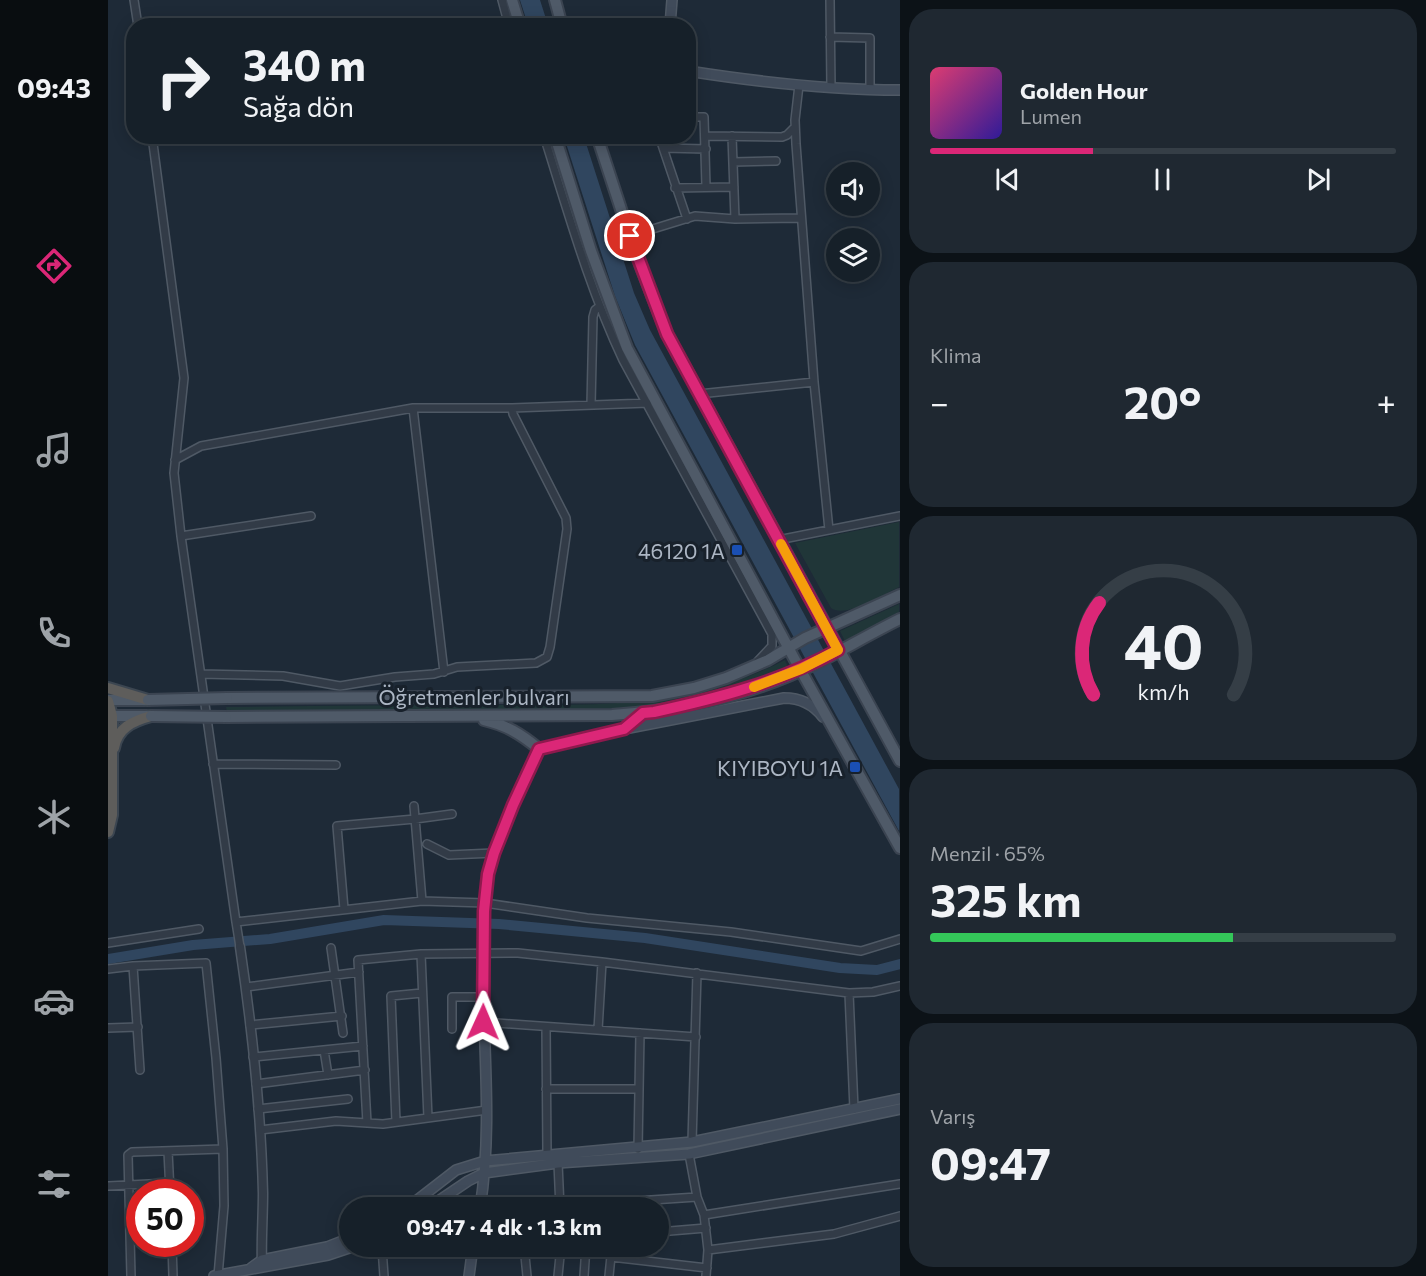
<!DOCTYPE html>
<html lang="tr">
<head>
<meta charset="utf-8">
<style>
  :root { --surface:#162029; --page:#1f2831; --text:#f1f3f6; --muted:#9ea3a8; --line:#353e46; --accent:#db2777 }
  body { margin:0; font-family:Commissioner,sans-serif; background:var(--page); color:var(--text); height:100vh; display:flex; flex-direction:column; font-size:22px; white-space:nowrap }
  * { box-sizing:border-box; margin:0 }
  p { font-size:20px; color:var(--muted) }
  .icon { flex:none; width:33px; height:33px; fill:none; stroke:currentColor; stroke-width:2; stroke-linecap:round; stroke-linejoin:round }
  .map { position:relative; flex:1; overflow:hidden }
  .drawer { display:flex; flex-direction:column; gap:9px; padding:9px; background:#0c1217; width:526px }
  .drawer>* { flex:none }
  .hud { position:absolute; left:18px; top:18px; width:570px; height:126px; border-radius:24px; box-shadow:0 3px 15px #0003,0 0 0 2px var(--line); background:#162029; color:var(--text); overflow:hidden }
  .controls { position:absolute; left:718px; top:162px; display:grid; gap:12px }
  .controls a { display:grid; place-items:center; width:54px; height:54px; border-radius:50%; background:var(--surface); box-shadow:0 3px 15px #0003,0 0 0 2px var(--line); font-size:30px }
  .speed { position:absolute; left:18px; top:1179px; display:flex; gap:12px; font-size:30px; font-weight:700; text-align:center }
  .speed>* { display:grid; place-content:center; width:78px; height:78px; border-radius:50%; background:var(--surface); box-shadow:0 3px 15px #0003,0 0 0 2px var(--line); line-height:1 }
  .speed .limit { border:9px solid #d22; background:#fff; color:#111 }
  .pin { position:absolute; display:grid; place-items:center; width:51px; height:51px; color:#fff; margin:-26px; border:3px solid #fff; border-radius:50%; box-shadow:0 2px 6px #0007 }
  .me { position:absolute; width:66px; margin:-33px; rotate:1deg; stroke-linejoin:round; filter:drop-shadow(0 0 4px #0008) }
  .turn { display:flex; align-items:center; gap:21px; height:126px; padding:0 18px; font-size:27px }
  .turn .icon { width:78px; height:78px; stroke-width:2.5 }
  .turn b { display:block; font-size:42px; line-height:51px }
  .big { font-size:45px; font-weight:700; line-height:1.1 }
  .drawer .tile { flex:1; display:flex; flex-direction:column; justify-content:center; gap:9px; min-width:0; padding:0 21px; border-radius:24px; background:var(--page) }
  .drawer .dial { align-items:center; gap:0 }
  .dial svg { height:156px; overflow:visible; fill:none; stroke:var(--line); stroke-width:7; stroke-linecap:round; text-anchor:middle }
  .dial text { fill:var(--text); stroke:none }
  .song { display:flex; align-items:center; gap:18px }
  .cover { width:72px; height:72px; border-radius:9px; background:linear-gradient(135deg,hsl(340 70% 55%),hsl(250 70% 35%)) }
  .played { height:6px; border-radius:3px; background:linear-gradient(90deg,var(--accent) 35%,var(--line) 35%) }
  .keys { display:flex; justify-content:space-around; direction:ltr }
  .heat { display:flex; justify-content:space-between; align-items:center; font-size:33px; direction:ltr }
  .charge { height:9px; border-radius:4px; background:linear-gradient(90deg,#34c759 65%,var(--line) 0) }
  .trip { position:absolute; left:231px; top:1197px; width:330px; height:60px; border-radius:30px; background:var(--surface); box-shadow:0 3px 15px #0003,0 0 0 2px var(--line); font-weight:700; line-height:60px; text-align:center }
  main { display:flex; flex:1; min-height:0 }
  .tab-bar { display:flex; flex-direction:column; width:108px; justify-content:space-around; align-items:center; background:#090d10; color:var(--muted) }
  .tab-bar .icon { width:42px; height:42px }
  .tab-bar .selected { color:var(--accent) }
  .tab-bar b { font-size:27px; color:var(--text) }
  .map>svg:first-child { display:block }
</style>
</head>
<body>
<main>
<nav class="tab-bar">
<b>09:43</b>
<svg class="icon selected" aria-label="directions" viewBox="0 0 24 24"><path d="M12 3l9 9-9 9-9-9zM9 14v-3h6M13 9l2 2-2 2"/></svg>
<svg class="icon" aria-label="music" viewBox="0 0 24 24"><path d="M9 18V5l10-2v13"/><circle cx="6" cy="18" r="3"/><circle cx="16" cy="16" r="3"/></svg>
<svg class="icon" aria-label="phone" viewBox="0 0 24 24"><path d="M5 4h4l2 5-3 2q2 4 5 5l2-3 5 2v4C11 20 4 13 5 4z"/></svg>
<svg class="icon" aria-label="climate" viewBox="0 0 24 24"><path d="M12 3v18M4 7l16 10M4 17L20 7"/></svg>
<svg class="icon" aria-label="car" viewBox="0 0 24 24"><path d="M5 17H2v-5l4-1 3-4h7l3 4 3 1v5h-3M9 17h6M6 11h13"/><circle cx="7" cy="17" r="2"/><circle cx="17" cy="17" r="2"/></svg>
<svg class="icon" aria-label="filters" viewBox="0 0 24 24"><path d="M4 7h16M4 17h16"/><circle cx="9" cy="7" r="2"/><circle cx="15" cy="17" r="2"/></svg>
</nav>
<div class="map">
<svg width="792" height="1276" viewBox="0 0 792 1276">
  <rect width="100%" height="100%" fill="#1e2a37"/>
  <path fill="#203638" d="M 791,522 L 791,587 C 776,594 738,619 723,608 L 687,543 Z
    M 791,604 L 791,612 L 737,641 L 732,631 Z
    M 677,660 L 681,670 L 612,694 L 542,707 L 444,710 L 119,712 L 118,707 C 202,706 286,705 369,705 C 480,704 575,712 677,660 Z"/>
  <path fill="#30465f" d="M 412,0 L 432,0 L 440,25 L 420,25 Z
    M 456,137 L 476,137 L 526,293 L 542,330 L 791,789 L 791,831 L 527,345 L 507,296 Z"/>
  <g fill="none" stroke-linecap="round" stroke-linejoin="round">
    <path stroke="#30465f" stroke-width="10" d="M 0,959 L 85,945 L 162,939 L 276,920 L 391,924 L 537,938 L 732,968 L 769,970 L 792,964"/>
    <g stroke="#4f5965" stroke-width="10">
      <path id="minor" d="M 26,0 L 30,26
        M 394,0 L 401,26
        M 722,0 L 723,87
        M 722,37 L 762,38 L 762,90
        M 691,85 L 687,120 L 688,144 L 706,382
        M 580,117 L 596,117 L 598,187
        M 44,136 L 76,378 L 66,473 L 73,536
        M 436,136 C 460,212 481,288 515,360 L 664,634 L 664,646 L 650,661
        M 551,136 L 579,219
        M 597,136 L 674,137 L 679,135 L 687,127
        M 624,136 L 627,219
        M 555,148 L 598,149
        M 625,162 L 668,161
        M 567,188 L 626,187
        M 522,236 L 587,216 L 627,219 L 693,218
        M 591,394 L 706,382 L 721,530
        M 483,405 L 485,317 L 487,310 L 492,306
        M 305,408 L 336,672
        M 67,460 L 93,446 L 305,408 L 404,408 L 540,403
        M 670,540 L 792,516
        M 93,674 L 175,676 L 232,686 L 287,677 L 326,674 L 349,667 L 428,663 L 439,657 L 442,647 L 459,529 L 458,518 L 405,414 L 404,408
        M 105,764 L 228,765
        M 306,806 L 314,901
        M 319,844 L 341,855 L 386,853
        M 236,909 L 229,826 L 307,819 L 344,814
        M 128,922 L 73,536 L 203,516
        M 0,943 L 91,929
        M 132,947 L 128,922 L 314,901 L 377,903 L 479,918 L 623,932 L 753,951 L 792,939
        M 223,948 L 235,1033
        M 313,954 L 320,1118
        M 25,966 L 32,1070
        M 0,969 L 25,966 L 98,963 L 108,1058 L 115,1149 L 116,1206 L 110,1276
        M 138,987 L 251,972
        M 741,993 L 746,1109
        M 375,1022 L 588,1037
        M 142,1025 L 234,1016
        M 438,1027 L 439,1154
        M 0,1028 L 30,1027
        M 344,1029 L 344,997 L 375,997
        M 490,1030 L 494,962
        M 216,1050 L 220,1075
        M 145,1057 L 255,1046
        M 148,1084 L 257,1070
        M 438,1089 L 531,1089
        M 150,1109 L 240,1099
        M 288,1122 L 283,996 L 314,993
        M 259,1123 L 250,960 L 313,954 L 410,953 L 494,962 L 741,993 L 765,992 L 792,986
        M 152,1130 L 228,1121 L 275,1124 L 379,1110
        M 584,1142 L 589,973
        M 530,1149 L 532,1033
        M 60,1151 L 62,1192
        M 581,1154 L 589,1197 L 596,1215 L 600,1250 L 598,1276
        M 450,1163 L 452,1208
        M 0,1186 L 61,1183
        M 452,1206 L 589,1197
        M 596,1215 L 792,1184
        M 550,1232 L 598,1228
        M 64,1244 L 65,1276
        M 416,1246 L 419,1276
        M 274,1248 L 276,1276
        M 600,1250 L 726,1234 L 792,1216
        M 503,1257 L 599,1268
        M 23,1276 L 20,1155 L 24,1152 L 115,1149
        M 450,1276 L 453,1246
        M 476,1276 L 478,1246
        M 501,1276 L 504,1246"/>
    </g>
    <g stroke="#4f5965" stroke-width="11">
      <path id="tertiary" d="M 132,947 C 144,1028 153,1111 155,1193 C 155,1217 153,1242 154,1266
        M 247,1247 L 261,1249 L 279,1246"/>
    </g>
    <g stroke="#4f5965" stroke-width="12">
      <path id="secondary" d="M 562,26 L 564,0
        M 580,71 C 650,82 721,90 792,90
        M 299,1208 L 348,1170 L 377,1161 L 584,1142 L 792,1099
        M 320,1208 L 360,1181 L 376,1173 L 450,1163 L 581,1154 L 792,1109
        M 372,1208 C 386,1120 373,1031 375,944 C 376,921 376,898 380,875 C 383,859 390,843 396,828 C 406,801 417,774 431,749 L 516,729 L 676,698 C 693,698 705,704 715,717
        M 143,1268 L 154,1260 L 219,1247 L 242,1238
        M 106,1276 L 220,1255 L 247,1246
        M 361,1276 L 365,1246"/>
    </g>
    <g stroke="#3b4451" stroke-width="14">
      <path id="primary" d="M 404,0 L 412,26
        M 447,0 L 454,26
        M 447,136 L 483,251 L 519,348 L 687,660 L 792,848
        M 489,136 L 527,252 L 559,334 L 792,761
        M 119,698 L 544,696 L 586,688 L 618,678 L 660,660 L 697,638 L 792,595
        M 0,700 L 37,700
        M 0,716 L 39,716
        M 118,717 L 504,715 C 574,710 648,694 711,662 C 738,648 764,633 792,619
        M 376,720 C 398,725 413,734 431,749
        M 516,729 L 535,713"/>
    </g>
    <g stroke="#3c4651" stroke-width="14">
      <path id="trunk" d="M 0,688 L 40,700
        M 0,701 L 4,716 L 4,815 L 0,832
        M 6,748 C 9,728 25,721 43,716"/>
    </g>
    <use href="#minor" stroke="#323b47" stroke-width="7"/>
    <use href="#tertiary" stroke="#323b47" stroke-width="8"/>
    <use href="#secondary" stroke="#404b5a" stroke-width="9"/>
    <use href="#primary" stroke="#4f5a68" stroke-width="10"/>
    <use href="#trunk" stroke="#5e5d5b" stroke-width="10"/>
    <g stroke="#3b4451" stroke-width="14" stroke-linecap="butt">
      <path id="primary-bridge" d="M 40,700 L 119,698
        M 43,716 L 118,717"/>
    </g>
    <use href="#primary-bridge" stroke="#4f5a68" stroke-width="10"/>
  </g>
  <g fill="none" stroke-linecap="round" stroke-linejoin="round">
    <g stroke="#8e194d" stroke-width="15">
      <path id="route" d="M 375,1022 L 376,911 L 380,874 L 386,853 L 405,805 L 431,749 L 516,729 L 535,713 L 546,712 C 611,698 672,682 730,650 L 559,334 L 522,236"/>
    </g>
    <use href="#route" stroke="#db2777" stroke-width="10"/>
    <path stroke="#f59e0b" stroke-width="10" d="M 646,687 L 693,669 L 730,650 L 673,544"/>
  </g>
  <g fill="#1a4fb4" stroke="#18212b" stroke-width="2">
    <rect x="623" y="544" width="12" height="12" rx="3"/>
    <rect x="741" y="761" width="12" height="12" rx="3"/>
  </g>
  <g text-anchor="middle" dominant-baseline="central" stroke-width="6" stroke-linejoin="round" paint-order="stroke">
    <g font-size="21" fill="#acb6c4" stroke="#18212b" text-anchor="end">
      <text x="617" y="550">46120 1A</text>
      <text x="735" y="767">KIYIBOYU 1A</text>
    </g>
    <g font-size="21" fill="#acb6c4" stroke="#18212b">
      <text x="366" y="696">Öğretmenler bulvarı</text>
    </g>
  </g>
</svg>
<div class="controls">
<a><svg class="icon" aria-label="sound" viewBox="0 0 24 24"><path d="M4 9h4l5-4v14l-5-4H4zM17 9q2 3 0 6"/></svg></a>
<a><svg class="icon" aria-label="layers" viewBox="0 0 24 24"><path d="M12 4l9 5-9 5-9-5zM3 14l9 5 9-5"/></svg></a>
</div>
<div class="speed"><div class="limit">50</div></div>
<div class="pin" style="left:522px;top:236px;background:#d93025"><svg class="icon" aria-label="arrive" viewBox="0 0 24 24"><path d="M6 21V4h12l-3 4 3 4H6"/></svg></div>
<svg class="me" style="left:375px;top:1022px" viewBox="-20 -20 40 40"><path d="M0-17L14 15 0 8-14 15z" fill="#db2777" stroke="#fff" stroke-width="4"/></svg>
<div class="trip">09:47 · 4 dk · 1.3 km</div>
<div class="hud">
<div class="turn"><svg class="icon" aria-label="right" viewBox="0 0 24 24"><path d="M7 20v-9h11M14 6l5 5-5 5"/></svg><div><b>340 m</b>Sağa dön</div></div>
</div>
</div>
<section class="drawer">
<div class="tile">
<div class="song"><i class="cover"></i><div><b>Golden Hour</b><p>Lumen</p></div></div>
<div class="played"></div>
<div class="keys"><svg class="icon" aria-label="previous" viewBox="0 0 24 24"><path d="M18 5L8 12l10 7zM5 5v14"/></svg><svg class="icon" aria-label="pause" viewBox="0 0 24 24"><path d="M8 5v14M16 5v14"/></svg><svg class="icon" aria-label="next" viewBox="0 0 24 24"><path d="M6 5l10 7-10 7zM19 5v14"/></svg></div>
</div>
<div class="tile"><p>Klima</p>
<div class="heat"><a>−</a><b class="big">20°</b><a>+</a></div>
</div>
<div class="tile dial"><svg viewBox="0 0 100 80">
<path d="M14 69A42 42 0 1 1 86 69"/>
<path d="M14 69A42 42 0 0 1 17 22" stroke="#db2777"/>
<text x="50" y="56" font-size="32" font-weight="700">40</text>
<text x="50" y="72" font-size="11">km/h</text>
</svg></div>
<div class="tile"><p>Menzil · 65%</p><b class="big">325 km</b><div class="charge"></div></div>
<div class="tile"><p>Varış</p><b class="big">09:47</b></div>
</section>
</main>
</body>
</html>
